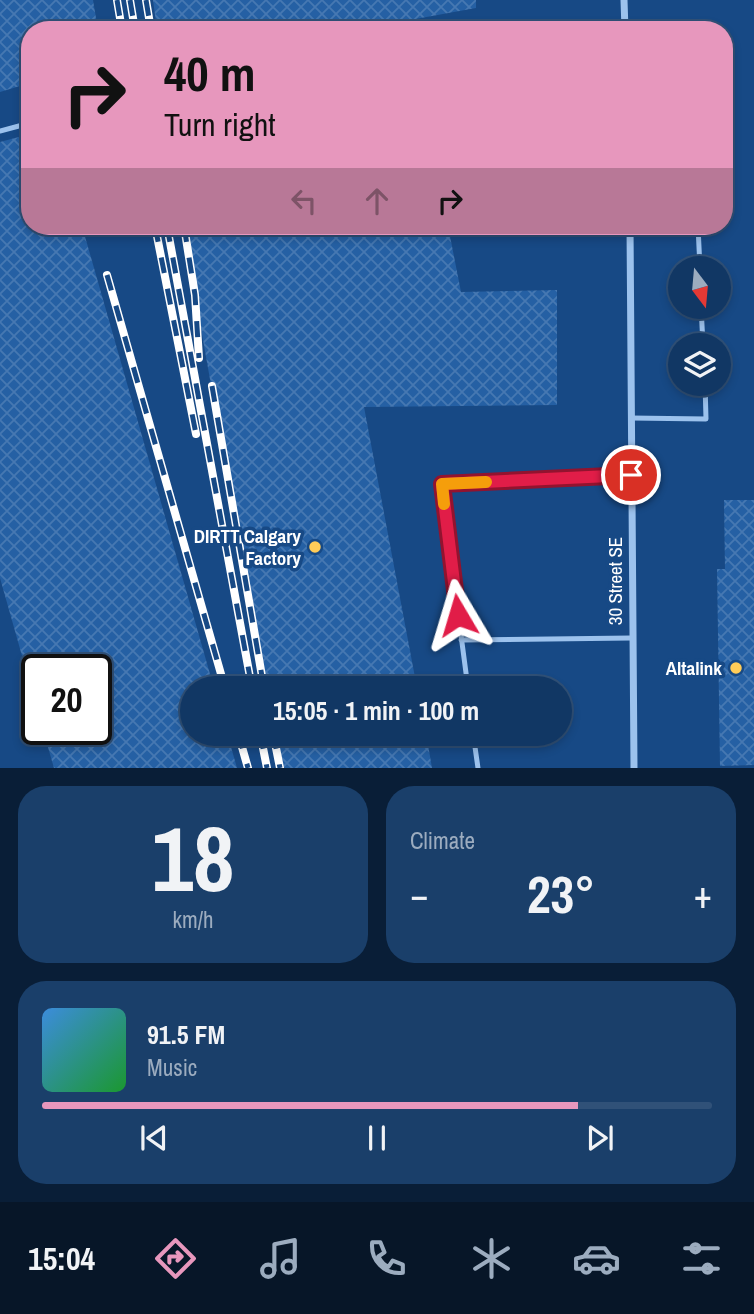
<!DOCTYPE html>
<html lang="en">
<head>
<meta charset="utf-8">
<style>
  :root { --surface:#113764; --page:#1a3f6a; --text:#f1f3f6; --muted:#9cacbf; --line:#305178; --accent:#e797bd }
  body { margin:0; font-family:"Archivo Narrow",sans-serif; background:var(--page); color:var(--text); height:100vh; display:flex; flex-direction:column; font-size:26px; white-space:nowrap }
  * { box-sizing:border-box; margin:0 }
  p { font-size:23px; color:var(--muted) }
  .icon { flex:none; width:38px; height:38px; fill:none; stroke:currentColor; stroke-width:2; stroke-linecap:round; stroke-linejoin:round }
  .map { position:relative; height:768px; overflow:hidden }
  .sheet { display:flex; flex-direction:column; gap:18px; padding:18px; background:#091e37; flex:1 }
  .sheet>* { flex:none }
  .hud { position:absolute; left:21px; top:21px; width:712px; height:214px; border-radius:28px; box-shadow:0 4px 10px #0003,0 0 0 2px var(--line); background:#e797bd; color:#111; overflow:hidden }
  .needle { width:46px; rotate:164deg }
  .controls { position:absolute; left:668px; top:256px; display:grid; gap:14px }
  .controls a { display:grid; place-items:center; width:63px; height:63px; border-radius:50%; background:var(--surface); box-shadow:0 4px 10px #0003,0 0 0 2px var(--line); font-size:35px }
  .speed { position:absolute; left:21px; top:654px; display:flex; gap:14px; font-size:35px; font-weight:700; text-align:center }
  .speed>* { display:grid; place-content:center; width:91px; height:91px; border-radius:50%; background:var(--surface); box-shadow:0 4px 10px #0003,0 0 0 2px var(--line); line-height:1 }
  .speed .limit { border:4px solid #111; border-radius:10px; background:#fff; color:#111 }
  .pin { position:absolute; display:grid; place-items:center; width:60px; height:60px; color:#fff; margin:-30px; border:4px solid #fff; border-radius:50%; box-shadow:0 2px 7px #0007 }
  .me { position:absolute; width:77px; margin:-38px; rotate:353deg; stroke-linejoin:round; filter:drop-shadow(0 0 5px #0008) }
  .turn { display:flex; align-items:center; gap:24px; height:147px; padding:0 28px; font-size:32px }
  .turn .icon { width:91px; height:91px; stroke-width:2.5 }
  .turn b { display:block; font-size:49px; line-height:60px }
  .lanes { display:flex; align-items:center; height:66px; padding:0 28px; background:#0003; justify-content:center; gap:35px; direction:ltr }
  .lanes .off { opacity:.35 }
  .big { font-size:52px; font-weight:700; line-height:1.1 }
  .sheet .card { flex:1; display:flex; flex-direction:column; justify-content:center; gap:10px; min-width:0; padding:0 24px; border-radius:28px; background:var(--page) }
  .sheet .dial { align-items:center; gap:0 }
  .dial b { font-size:91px; line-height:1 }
  .song { display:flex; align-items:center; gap:21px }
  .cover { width:84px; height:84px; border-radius:10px; background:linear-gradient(135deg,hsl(210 70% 55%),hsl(130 70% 35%)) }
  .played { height:7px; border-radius:4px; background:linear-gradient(90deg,var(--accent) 80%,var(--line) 80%) }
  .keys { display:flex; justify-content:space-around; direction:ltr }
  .heat { display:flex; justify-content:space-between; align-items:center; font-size:38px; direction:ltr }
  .sheet .tiles { flex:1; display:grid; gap:18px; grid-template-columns:1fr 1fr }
  .card:last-child { grid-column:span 2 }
  .trip { position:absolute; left:180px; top:676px; width:392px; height:70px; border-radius:35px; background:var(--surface); box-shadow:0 4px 10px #0003,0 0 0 2px var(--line); font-weight:700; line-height:70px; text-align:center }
  .menu { display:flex; height:112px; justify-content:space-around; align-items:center; background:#071628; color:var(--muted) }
  .menu .icon { width:49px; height:49px }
  .menu .active { color:var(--accent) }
  .menu b { font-size:32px; color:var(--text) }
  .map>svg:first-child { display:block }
</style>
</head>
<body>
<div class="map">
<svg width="754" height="768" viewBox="0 0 754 768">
  <defs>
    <pattern id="building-cross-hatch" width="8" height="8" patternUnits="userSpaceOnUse" patternTransform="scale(1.75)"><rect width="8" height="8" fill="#2560a4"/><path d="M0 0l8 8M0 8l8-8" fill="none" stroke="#4678b2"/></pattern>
  </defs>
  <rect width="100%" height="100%" fill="#174985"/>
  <path fill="url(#building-cross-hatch)" d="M 0,0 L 93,0 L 98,30 L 30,30 L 30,83 L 0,92 Z
    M 153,0 L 476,0 L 476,8 L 410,20 L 412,30 L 157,30 Z
    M 30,134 L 30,226 L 82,226 L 214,688 L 192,688 L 192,733 L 227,733 L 237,768 L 54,768 L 43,730 L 96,730 L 96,670 L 26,670 L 0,578 L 0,142 Z
    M 188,226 L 448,226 L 461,292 L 557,290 L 557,405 L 364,407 L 417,688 L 265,688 L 195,295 L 198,295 Z
    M 724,500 L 754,500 L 754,765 L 720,766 L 717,569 L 725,569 Z
    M 273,733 L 426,733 L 432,768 L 281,768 Z"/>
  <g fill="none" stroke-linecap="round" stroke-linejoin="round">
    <path stroke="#9cc2ed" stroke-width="5" d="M 0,131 L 30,123
      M 698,226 L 700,268
      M 701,306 L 703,345
      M 631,418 L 706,419 L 705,383
      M 461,640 L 631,638
      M 468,688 L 441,484 L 631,475
      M 473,733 L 478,768"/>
    <path stroke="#9cc2ed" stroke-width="7" d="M 624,0 L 625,30
      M 630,226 L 634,768"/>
    <g stroke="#fff" stroke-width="8">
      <path id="rail" d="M 117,0 L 122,30
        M 130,0 L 135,30
        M 146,0 L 151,30
        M 155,226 L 196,434
        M 167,226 L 252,688
        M 184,226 L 195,295 L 199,358
        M 107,275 L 225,688
        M 212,386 L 264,688
        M 238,733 L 248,768
        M 260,733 L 267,768
        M 273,733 L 280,768"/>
    </g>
    <use href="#rail" stroke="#174985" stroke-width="5" stroke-dasharray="16" stroke-linecap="butt"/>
  </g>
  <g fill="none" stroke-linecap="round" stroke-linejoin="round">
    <g stroke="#92132f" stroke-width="18">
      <path id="route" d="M 458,615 L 442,484 L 631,475"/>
    </g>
    <use href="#route" stroke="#e11d48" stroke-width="12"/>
    <path stroke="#f59e0b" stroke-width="12" d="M 444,504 L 442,484 L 486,482"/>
  </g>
  <g fill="#ffcc58" stroke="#174985" stroke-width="2.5">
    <circle cx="315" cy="547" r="7"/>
    <circle cx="736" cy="668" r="7"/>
  </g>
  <g text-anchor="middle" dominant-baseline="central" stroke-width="7" stroke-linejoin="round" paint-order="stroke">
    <g font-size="19" font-weight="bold" fill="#fff" stroke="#174985" text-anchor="end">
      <text x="301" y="536">DIRTT Calgary<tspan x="301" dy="22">Factory</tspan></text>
      <text x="722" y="668">Altalink</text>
    </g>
    <g font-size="19" fill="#fff" stroke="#174985">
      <text transform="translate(615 581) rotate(-90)">30 Street SE</text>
    </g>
  </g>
</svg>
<div class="controls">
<a><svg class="needle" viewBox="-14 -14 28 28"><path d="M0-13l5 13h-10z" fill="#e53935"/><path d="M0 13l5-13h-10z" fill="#9cacbf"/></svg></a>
<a><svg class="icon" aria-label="layers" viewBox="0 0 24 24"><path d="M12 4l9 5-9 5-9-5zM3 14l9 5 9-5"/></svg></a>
</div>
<div class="speed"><div class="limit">20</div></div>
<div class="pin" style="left:631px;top:475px;background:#d93025"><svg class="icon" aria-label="arrive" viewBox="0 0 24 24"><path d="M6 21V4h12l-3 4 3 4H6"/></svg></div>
<svg class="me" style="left:458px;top:615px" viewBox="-20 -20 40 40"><path d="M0-17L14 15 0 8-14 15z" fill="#e11d48" stroke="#fff" stroke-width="4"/></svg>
<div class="trip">15:05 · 1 min · 100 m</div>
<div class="hud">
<div class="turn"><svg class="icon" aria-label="right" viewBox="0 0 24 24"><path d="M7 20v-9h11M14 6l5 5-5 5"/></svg><div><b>40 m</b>Turn right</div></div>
<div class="lanes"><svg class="icon off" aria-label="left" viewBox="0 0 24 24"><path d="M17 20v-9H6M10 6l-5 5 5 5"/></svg><svg class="icon off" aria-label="ahead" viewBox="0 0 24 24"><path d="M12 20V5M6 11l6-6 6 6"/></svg><svg class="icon" aria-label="right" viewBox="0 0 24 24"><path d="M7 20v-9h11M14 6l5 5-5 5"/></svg></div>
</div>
</div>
<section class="sheet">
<div class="tiles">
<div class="card dial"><b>18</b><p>km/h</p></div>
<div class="card"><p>Climate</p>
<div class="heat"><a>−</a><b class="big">23°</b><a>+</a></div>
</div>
<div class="card">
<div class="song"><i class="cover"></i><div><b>91.5 FM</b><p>Music</p></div></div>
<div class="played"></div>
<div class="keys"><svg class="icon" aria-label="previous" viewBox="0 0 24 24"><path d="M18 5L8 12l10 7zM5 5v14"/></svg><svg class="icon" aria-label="pause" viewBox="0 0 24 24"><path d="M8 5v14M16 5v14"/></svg><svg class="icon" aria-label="next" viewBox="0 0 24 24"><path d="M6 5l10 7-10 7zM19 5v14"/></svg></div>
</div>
</div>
</section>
<nav class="menu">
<b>15:04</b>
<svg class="icon active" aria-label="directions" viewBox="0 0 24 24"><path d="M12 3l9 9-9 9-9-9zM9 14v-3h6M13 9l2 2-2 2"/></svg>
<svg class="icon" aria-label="music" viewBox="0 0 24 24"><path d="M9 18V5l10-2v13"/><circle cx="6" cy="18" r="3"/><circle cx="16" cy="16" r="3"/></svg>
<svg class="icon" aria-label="phone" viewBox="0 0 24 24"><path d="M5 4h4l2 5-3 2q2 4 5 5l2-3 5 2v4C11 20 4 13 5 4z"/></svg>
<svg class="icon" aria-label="climate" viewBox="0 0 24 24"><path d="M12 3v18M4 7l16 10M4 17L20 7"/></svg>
<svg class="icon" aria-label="car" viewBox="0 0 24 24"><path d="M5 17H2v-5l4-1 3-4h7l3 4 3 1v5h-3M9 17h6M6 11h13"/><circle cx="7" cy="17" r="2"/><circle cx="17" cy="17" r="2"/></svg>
<svg class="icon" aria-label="filters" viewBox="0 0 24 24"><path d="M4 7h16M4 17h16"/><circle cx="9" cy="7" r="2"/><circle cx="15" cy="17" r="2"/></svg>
</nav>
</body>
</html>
